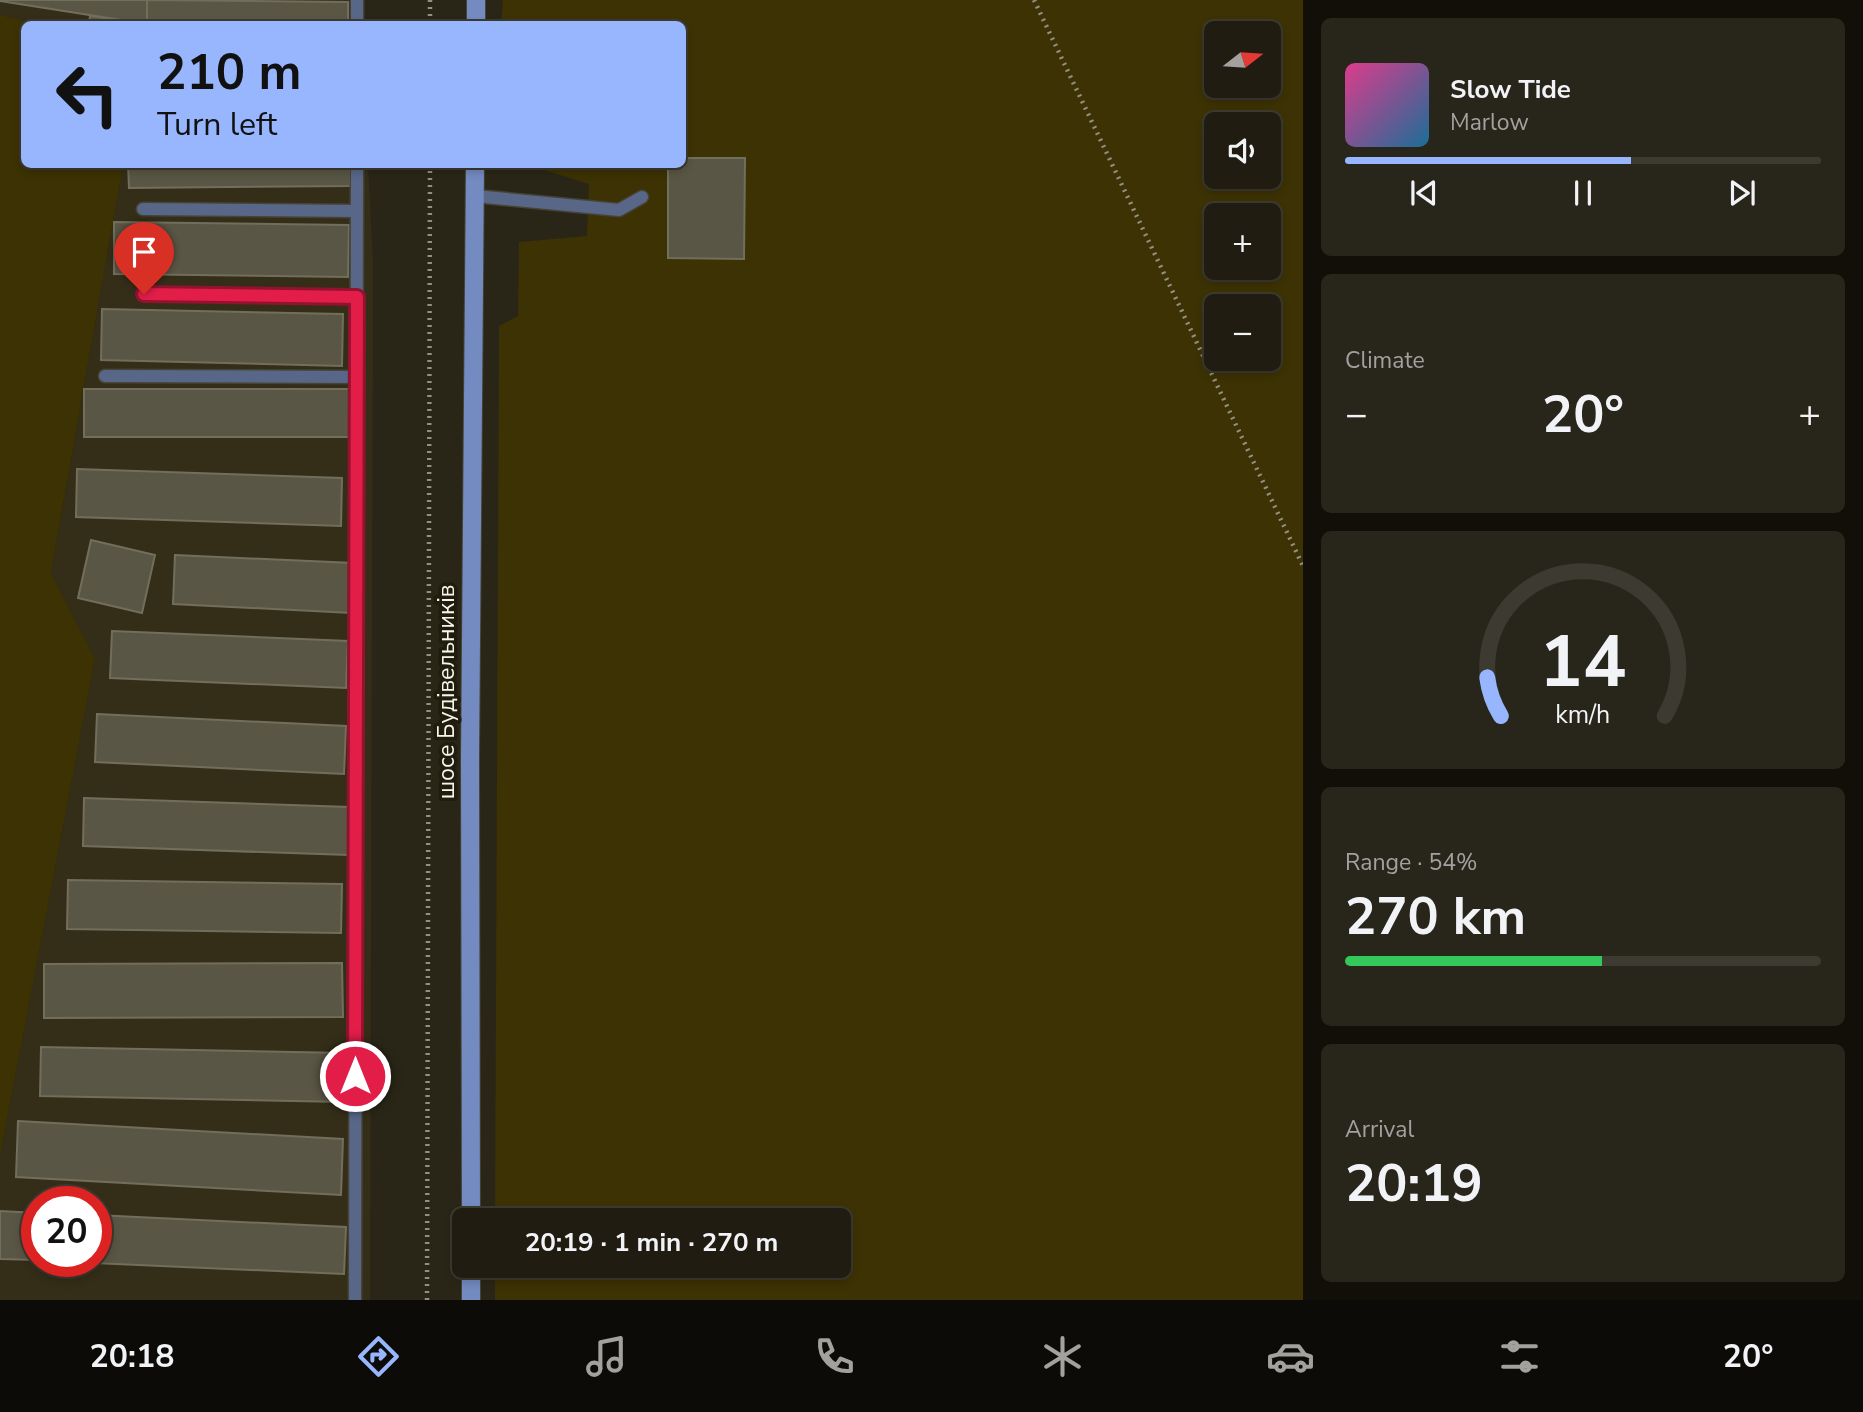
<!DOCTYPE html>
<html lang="en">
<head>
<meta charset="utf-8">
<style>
  :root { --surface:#201c11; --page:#28251a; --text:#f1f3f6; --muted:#a2a19f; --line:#3d3a31; --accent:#97b6fd }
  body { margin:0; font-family:"Nunito Sans",sans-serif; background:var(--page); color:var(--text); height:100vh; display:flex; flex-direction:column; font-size:26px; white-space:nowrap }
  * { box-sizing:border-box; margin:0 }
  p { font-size:23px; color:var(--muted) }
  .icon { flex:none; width:38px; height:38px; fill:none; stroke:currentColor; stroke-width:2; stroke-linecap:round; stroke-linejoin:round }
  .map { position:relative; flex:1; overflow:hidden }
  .side { display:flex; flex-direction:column; gap:18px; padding:18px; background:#120f09; width:560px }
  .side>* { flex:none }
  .hud { position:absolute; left:21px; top:21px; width:665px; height:147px; border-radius:10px; box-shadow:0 4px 10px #0003,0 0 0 2px var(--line); background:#97b6fd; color:#111; overflow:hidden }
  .needle { width:46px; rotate:73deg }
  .tools { position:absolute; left:1204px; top:21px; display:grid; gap:14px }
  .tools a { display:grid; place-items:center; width:77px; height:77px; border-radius:10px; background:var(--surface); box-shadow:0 4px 10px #0003,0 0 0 2px var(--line); font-size:35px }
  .speed { position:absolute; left:21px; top:1186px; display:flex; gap:14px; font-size:35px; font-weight:700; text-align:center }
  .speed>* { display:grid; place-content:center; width:91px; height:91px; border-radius:50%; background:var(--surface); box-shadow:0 4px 10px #0003,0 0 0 2px var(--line); line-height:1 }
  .speed .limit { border:10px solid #d22; background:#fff; color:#111 }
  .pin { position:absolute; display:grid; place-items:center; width:60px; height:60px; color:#fff; margin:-72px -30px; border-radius:50% 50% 50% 0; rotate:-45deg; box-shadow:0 0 7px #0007 }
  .pin .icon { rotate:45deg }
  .me { position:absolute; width:77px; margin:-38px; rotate:0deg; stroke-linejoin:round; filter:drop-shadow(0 0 5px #0008) }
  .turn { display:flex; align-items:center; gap:24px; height:147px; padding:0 21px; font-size:32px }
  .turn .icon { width:91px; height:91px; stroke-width:2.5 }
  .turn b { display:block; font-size:49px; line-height:60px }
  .big { font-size:52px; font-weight:700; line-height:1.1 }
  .side .tile { flex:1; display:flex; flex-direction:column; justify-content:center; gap:10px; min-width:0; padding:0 24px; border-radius:10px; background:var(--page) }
  .side .dial { align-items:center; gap:0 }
  .dial svg { height:182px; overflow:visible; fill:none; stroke:var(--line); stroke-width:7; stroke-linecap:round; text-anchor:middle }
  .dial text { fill:var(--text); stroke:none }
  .song { display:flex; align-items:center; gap:21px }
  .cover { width:84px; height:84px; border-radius:10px; background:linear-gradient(135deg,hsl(330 70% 55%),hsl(200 70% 35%)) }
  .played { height:7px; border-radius:4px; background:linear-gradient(90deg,var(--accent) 60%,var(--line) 60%) }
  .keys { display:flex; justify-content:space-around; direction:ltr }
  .heat { display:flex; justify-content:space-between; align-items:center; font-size:38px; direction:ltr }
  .charge { height:10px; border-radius:5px; background:linear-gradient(90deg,#34c759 54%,var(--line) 0) }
  .trip { position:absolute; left:452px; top:1208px; width:399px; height:70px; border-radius:10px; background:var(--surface); box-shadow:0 4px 10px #0003,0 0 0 2px var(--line); font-weight:700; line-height:70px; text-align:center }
  .tabs { display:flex; height:112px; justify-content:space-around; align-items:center; background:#0d0b07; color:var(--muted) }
  .tabs .icon { width:49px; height:49px }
  .tabs .selected { color:var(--accent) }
  .tabs b { font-size:32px; color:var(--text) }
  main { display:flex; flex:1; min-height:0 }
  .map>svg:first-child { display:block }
</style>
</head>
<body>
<main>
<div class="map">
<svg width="1303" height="1300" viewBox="0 0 1303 1300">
  <rect width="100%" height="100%" fill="#2a2617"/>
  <path fill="#342e18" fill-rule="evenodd" d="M 0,0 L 357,0 L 359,24 L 43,24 L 0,15 Z
    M 123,165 L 368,165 L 373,262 L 370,1300 L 0,1300 L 0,1156 L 95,659 L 51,574 ZM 37,1202 L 96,1202 L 96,1262 L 37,1262 Z"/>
  <path fill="#3c3204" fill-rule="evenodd" d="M 503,0 L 1303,0 L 1303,1300 L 495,1300 L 495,1265 L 838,1265 L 838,1220 L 495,1220 L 499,326 L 518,316 L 519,242 L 587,236 L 589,184 L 528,165 L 682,164 L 682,24 L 501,24 ZM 1216,33 L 1269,33 L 1269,86 L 1216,86 ZM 1216,124 L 1269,124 L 1269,177 L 1216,177 ZM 1216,215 L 1269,215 L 1269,268 L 1216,268 ZM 1216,306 L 1269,306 L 1269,359 L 1216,359 Z
    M 0,15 L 43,24 L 24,24 L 24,164 L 123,165 L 51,573 L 95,659 L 0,1156 Z"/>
  <path fill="#5a5645" stroke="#726e5c" stroke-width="2" d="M 0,0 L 147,0 L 147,24 L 0,1 Z
    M 147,0 L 348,2 L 348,24 L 147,24 Z
    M 90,16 L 147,24 L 89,24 Z
    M 682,158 L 745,158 L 744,259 L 668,258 L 668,164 L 682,164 Z
    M 128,164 L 350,164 L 350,186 L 129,188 Z
    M 114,222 L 349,225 L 348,277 L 114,274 Z
    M 102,309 L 343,314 L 342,366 L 101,360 Z
    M 84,389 L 350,389 L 351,437 L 84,437 Z
    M 77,469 L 342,478 L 341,526 L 76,517 Z
    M 91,540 L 155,555 L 142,613 L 78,598 Z
    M 175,555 L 353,563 L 351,613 L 173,604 Z
    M 112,631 L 348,641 L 346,688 L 110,678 Z
    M 97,714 L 346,726 L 344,774 L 95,762 Z
    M 84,798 L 349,807 L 348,855 L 83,846 Z
    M 68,880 L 342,884 L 341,933 L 67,929 Z
    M 342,963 L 343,1017 L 44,1018 L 44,964 Z
    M 41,1047 L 345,1053 L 344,1102 L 40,1096 Z
    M 18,1121 L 343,1139 L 341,1195 L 16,1177 Z
    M 0,1211 L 37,1213 L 37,1260 L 0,1259 Z
    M 96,1215 L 346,1227 L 344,1274 L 71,1262 L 96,1262 Z"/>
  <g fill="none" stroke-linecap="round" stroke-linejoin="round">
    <g stroke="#474335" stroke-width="15">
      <path id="service" d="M 357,24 L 357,0
        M 475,196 L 619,210 L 642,197
        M 143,209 L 357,211
        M 144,294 L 357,297
        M 105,376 L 357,377
        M 355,1300 L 357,164"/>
    </g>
    <g stroke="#474335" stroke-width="20">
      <path id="secondary" d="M 476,24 L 476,0
        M 471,1220 L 470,760 L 475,164
        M 471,1265 L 471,1300"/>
    </g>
    <path stroke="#939083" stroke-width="4.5" stroke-dasharray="2 5" stroke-linecap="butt" d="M 430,0 L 430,24
      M 1034,0 L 1303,566
      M 427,1300 L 430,164"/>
    <use href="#service" stroke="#586788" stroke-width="12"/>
    <use href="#secondary" stroke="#738bc1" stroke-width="18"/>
  </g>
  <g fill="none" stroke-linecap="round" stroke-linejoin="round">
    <g stroke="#92132f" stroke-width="18">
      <path id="route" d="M 144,294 L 357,297 L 355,1076"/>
    </g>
    <use href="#route" stroke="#e11d48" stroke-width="12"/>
  </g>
  <g text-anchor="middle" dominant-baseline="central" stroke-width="7" stroke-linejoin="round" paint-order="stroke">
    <g font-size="23" fill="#f7f5eb" stroke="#201c0e">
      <text transform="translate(446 692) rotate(-90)">шосе Будівельників</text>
    </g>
  </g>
</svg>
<div class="tools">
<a><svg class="needle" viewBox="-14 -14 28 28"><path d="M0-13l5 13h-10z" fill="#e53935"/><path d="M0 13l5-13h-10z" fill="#a2a19f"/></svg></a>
<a><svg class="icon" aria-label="sound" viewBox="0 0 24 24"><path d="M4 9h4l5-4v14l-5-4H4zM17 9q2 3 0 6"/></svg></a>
<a>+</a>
<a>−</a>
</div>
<div class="speed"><div class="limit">20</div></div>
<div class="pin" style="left:144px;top:294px;background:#d93025"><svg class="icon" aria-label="arrive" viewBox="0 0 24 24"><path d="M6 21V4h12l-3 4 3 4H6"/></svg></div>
<svg class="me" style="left:355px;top:1076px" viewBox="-20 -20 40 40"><circle r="17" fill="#e11d48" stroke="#fff" stroke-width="3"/><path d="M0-11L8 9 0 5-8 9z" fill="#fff"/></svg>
<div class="trip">20:19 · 1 min · 270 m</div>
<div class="hud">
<div class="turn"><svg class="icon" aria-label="left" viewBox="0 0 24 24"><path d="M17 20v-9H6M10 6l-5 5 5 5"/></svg><div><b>210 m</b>Turn left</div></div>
</div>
</div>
<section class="side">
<div class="tile">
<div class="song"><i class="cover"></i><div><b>Slow Tide</b><p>Marlow</p></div></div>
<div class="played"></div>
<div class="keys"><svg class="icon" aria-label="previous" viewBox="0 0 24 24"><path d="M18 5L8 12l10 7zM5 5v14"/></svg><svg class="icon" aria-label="pause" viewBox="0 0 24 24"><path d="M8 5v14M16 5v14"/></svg><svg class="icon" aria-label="next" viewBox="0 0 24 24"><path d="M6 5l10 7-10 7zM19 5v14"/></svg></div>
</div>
<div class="tile"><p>Climate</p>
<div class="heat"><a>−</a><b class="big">20°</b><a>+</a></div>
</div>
<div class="tile dial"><svg viewBox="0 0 100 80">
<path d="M14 69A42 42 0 1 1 86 69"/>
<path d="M14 69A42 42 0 0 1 8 52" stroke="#97b6fd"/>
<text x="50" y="56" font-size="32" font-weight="700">14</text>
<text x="50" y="72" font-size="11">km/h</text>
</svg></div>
<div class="tile"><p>Range · 54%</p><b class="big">270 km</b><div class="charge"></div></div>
<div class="tile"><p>Arrival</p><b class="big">20:19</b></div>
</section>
</main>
<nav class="tabs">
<b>20:18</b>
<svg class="icon selected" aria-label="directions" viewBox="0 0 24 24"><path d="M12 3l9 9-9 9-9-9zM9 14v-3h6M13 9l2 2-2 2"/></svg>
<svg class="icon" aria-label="music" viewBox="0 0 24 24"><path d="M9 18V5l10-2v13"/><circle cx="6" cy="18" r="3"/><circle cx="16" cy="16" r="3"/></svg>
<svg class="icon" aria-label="phone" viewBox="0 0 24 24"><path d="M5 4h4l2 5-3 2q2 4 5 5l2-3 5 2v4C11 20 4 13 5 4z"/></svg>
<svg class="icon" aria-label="climate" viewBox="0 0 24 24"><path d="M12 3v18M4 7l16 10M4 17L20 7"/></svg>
<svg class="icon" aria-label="car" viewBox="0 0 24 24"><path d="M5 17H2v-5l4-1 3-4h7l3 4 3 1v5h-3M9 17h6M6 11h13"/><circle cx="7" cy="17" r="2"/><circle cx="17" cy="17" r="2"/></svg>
<svg class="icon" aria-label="filters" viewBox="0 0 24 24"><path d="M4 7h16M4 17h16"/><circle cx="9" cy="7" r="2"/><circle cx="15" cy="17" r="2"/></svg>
<b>20°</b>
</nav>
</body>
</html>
